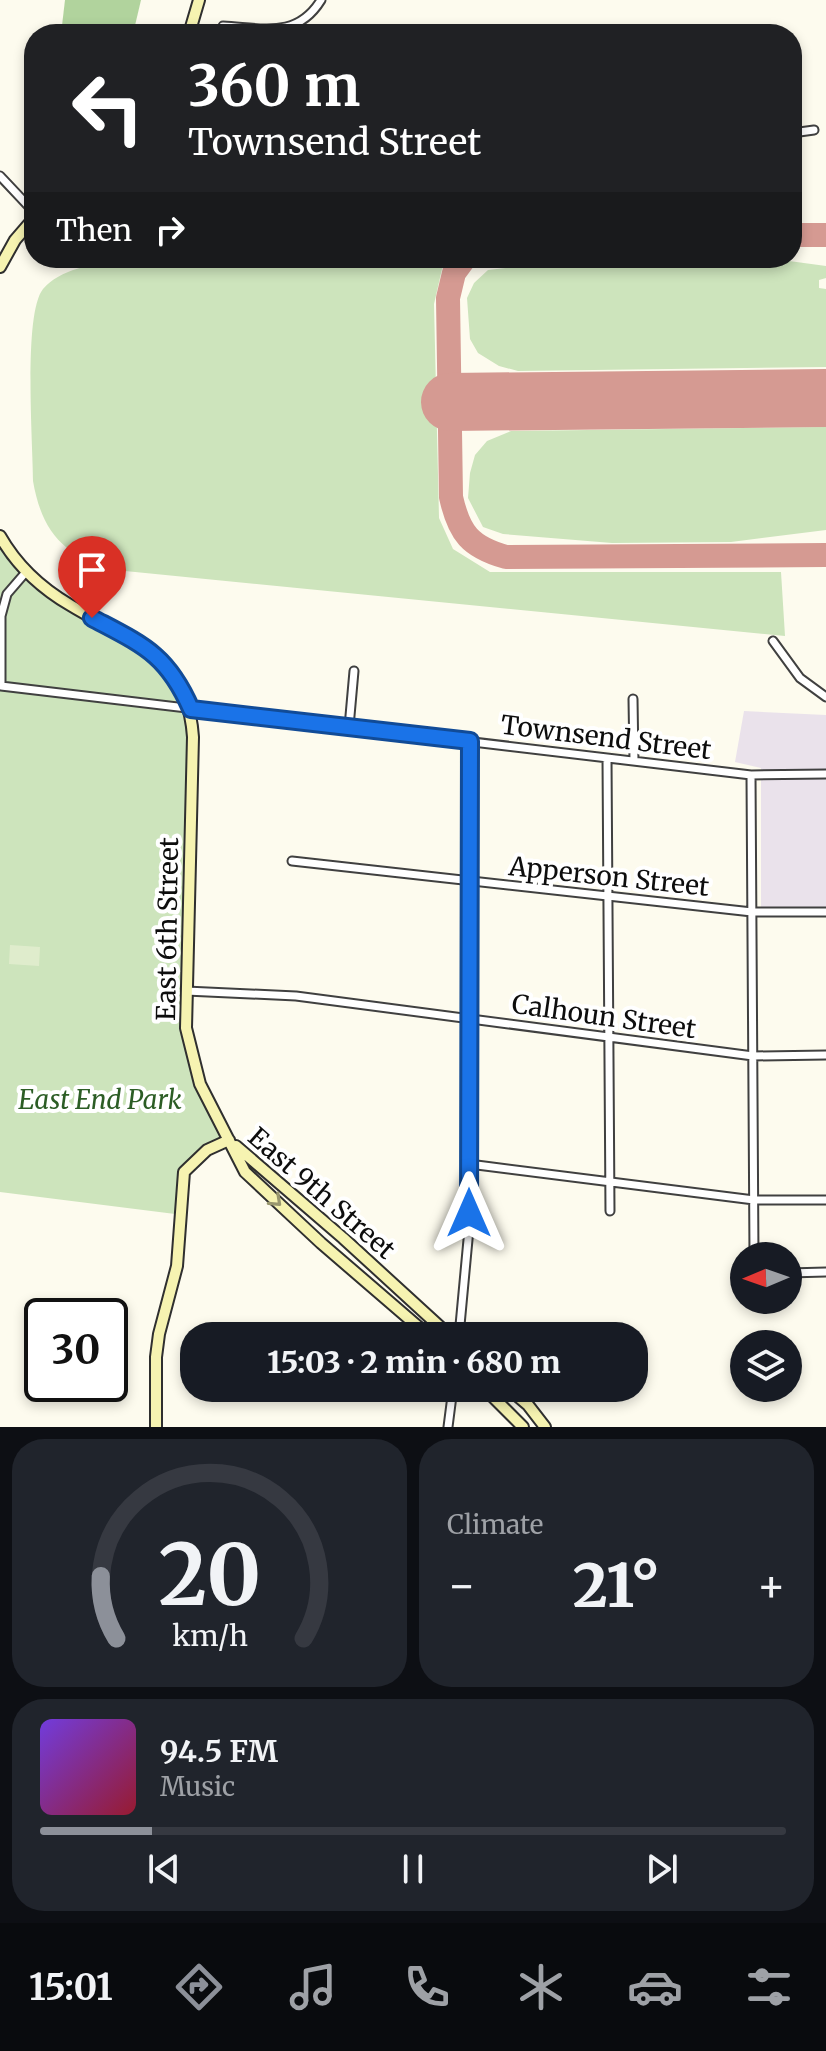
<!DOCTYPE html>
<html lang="en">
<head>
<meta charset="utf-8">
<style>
  :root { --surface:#171b24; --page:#20242c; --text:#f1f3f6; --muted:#9ea1a6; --line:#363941; --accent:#8c9099 }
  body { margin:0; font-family:Merriweather,serif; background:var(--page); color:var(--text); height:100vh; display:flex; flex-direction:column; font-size:30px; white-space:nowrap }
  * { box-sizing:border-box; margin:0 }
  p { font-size:26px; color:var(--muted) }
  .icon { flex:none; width:44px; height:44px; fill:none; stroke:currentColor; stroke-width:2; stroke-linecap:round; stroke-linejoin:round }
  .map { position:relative; height:1427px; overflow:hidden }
  .details { display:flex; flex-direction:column; gap:12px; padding:12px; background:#0d0f14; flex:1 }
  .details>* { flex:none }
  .top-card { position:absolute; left:24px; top:24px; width:778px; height:244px; border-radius:32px; box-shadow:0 4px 12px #0003; background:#202124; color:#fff; overflow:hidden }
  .needle { width:52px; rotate:268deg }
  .buttons { position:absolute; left:730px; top:1242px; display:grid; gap:16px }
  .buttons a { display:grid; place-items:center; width:72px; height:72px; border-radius:50%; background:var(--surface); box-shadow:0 4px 12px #0003; font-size:40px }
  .speed { position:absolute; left:24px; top:1298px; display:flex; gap:16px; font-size:40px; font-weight:700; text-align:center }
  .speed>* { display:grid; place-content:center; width:104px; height:104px; border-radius:50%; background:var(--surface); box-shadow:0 4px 12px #0003; line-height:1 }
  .speed .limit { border:4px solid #111; border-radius:12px; background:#fff; color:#111 }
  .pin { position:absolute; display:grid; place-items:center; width:68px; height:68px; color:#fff; margin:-82px -34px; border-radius:50% 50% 50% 0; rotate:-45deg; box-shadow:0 0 8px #0007 }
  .pin .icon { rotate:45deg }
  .me { position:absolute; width:88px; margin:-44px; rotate:0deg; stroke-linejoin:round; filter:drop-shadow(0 0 6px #0008) }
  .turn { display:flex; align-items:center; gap:28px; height:168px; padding:0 32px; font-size:36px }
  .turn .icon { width:104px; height:104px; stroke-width:2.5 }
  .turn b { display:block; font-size:56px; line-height:68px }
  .then { display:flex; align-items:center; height:76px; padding:0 32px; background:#0003; gap:16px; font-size:30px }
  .big { font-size:60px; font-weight:800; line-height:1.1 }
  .details .tile { flex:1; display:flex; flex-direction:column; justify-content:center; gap:12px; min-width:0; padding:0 28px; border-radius:32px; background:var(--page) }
  .details .dial { align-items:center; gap:0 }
  .dial svg { height:208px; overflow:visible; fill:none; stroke:var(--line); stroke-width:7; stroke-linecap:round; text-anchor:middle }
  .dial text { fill:var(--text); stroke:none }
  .song { display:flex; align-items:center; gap:24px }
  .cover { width:96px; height:96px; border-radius:12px; background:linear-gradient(135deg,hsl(260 70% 55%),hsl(350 70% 35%)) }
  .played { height:8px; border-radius:4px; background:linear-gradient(90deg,var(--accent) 15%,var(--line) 15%) }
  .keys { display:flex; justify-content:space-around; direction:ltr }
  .heat { display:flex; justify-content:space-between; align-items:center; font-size:44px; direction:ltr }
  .details .tiles { flex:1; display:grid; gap:12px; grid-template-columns:1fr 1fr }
  .tile:last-child { grid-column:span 2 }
  .trip { position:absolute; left:180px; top:1322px; width:468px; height:80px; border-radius:32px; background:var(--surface); box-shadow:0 4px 12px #0003; font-weight:800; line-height:80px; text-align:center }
  .dock { display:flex; height:128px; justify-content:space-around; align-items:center; background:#090b0e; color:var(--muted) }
  .dock .icon { width:56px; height:56px }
  .dock .current { color:var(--accent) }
  .dock b { font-size:36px; color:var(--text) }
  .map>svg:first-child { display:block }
</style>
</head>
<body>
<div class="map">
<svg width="826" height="1427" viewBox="0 0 826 1427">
  <rect width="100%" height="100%" fill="#fdfbee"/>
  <path fill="#eae2eb" d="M 744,711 L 826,715 L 826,907 L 761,907 L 761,768 L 735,762 Z"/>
  <path fill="#cde4bc" d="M 117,258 L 451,258 L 442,269 L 434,304 L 439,518 L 453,549 L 490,572 L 781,572 L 785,636 L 115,570 C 65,557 42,533 33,481 C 33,444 23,314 43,289 C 60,269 93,265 117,258 Z
    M 590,258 L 767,258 L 826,266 L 826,278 L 819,280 L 819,288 L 826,289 L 826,367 L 518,371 L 499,366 L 478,353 L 470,339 L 467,298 L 474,283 L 488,270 Z
    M 826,427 L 826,530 L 731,542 L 612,543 L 503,534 L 483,527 L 468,498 L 470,473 L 475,455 L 487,441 L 511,431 Z
    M 0,534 L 26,572 L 156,654 L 191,709 L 186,991 L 191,1050 L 200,1084 L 229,1140 L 184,1172 L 183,1215 L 0,1192 Z"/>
  <path fill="#b1d39d" d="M 65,0 L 141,0 L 133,34 L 61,34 Z"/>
  <path fill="#dfeccc" d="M 10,945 L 40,947 L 39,966 L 9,964 Z"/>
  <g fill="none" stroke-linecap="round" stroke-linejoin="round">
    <path stroke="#d59a92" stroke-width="24" d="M 792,235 L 826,235
      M 465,258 L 454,273 L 448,298 L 451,497 C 459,533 470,547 506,557 L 826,555"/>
    <path stroke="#d59a92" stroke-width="58" d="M 450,402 L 826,398"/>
    <g stroke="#404040" stroke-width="11">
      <path id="street" d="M 223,26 C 263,28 297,39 321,0
        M 792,133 L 814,130
        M 0,176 L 34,212
        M 26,572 L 7,594 L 1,616 L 1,686 L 751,775 L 826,774
        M 773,641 L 800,678 L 826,697
        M 633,699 L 634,761
        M 349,727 L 354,671
        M 607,758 L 610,1211
        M 751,775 L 754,1256
        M 292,861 L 752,912 L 826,912
        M 186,991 L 296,996 L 753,1056 L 826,1055
        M 469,1164 L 754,1200 L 826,1200
        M 788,1273 L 826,1272
        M 459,1336 L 469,1229 L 470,741
        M 448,1427 L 453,1388"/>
    </g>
    <g stroke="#2f2f2f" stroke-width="14">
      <path id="secondary" d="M 189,34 L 199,0
        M 0,267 L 15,240 L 34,218
        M 0,536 C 17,566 41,588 70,605 C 132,643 187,652 193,737 L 186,1028 L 200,1084 L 245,1172 L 321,1243 L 429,1336
        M 236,1146 L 343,1238 L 450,1336
        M 484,1388 L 523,1427
        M 508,1388 L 528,1405 L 545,1427
        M 156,1427 L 156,1357 L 159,1334 L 177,1266 L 184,1172 L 207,1150 L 229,1140"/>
    </g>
    <use href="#street" stroke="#fff" stroke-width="7"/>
    <use href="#secondary" stroke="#f6f3b1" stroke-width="10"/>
  </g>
  <defs><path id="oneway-chevron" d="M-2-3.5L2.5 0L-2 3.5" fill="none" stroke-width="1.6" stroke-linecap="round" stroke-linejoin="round" transform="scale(2)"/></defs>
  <use stroke="#99976f" href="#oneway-chevron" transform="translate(276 1201) rotate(43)"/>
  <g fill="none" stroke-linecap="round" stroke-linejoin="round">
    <g stroke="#114b97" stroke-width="20">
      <path id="route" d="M 92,618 C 143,645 167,654 191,709 L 470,741 L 469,1213"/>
    </g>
    <use href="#route" stroke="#1a73e8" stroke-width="14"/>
  </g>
  <g text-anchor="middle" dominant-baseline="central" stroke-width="8" stroke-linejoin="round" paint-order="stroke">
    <g font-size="26" fill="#0d0d0d" stroke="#fff">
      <text transform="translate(606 737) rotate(7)">Townsend Street</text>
      <text transform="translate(609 876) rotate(6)">Apperson Street</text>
      <text transform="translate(167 929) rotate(-89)">East 6th Street</text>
      <text transform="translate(604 1016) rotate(8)">Calhoun Street</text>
      <text transform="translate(322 1193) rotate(41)">East 9th Street</text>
    </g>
    <g font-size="26" font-style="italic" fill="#2c5d25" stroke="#fff">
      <text x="100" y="1099">East End Park</text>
    </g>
  </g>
</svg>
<div class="buttons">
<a><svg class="needle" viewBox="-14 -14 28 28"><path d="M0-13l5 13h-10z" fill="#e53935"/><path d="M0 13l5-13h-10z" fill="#9ea1a6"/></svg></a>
<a><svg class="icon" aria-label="layers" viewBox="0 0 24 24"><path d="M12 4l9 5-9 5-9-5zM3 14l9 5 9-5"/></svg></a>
</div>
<div class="speed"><div class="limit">30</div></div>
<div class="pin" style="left:92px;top:618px;background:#d93025"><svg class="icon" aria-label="arrive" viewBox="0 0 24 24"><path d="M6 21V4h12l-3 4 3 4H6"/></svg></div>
<svg class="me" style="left:469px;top:1213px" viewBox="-20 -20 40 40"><path d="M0-17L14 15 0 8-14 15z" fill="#1a73e8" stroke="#fff" stroke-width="4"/></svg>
<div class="trip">15:03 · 2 min · 680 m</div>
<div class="top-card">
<div class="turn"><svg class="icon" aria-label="left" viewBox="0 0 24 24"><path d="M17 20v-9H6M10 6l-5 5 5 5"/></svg><div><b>360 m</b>Townsend Street</div></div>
<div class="then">Then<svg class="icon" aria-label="right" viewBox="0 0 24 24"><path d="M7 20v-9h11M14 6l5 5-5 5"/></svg></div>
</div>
</div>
<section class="details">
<div class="tiles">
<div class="tile dial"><svg viewBox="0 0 100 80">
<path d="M14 69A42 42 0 1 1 86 69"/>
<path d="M14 69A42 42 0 0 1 8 45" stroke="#8c9099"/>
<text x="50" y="56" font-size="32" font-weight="700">20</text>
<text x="50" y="72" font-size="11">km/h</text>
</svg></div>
<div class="tile"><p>Climate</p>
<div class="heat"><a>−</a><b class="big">21°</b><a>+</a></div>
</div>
<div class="tile">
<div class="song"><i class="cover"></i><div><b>94.5 FM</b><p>Music</p></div></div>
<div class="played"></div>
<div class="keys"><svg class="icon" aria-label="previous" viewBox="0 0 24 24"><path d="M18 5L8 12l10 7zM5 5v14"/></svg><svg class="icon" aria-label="pause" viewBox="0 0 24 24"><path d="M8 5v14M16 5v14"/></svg><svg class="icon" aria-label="next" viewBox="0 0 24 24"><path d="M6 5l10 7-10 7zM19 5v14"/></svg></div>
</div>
</div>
</section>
<nav class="dock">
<b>15:01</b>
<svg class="icon current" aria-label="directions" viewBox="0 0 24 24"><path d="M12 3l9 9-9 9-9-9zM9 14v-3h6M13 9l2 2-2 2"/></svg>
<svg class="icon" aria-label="music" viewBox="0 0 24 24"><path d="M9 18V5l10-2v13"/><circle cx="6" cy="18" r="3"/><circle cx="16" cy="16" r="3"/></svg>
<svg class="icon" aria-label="phone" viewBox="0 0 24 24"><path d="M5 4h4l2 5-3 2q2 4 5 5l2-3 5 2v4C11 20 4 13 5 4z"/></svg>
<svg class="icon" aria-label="climate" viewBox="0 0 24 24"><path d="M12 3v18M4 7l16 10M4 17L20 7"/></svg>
<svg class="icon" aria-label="car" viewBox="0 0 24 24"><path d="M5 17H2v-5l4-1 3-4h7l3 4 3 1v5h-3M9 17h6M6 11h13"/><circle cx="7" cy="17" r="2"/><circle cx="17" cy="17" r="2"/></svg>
<svg class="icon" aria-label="filters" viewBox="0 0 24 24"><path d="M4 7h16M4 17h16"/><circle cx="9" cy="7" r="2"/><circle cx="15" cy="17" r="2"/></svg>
</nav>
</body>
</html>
